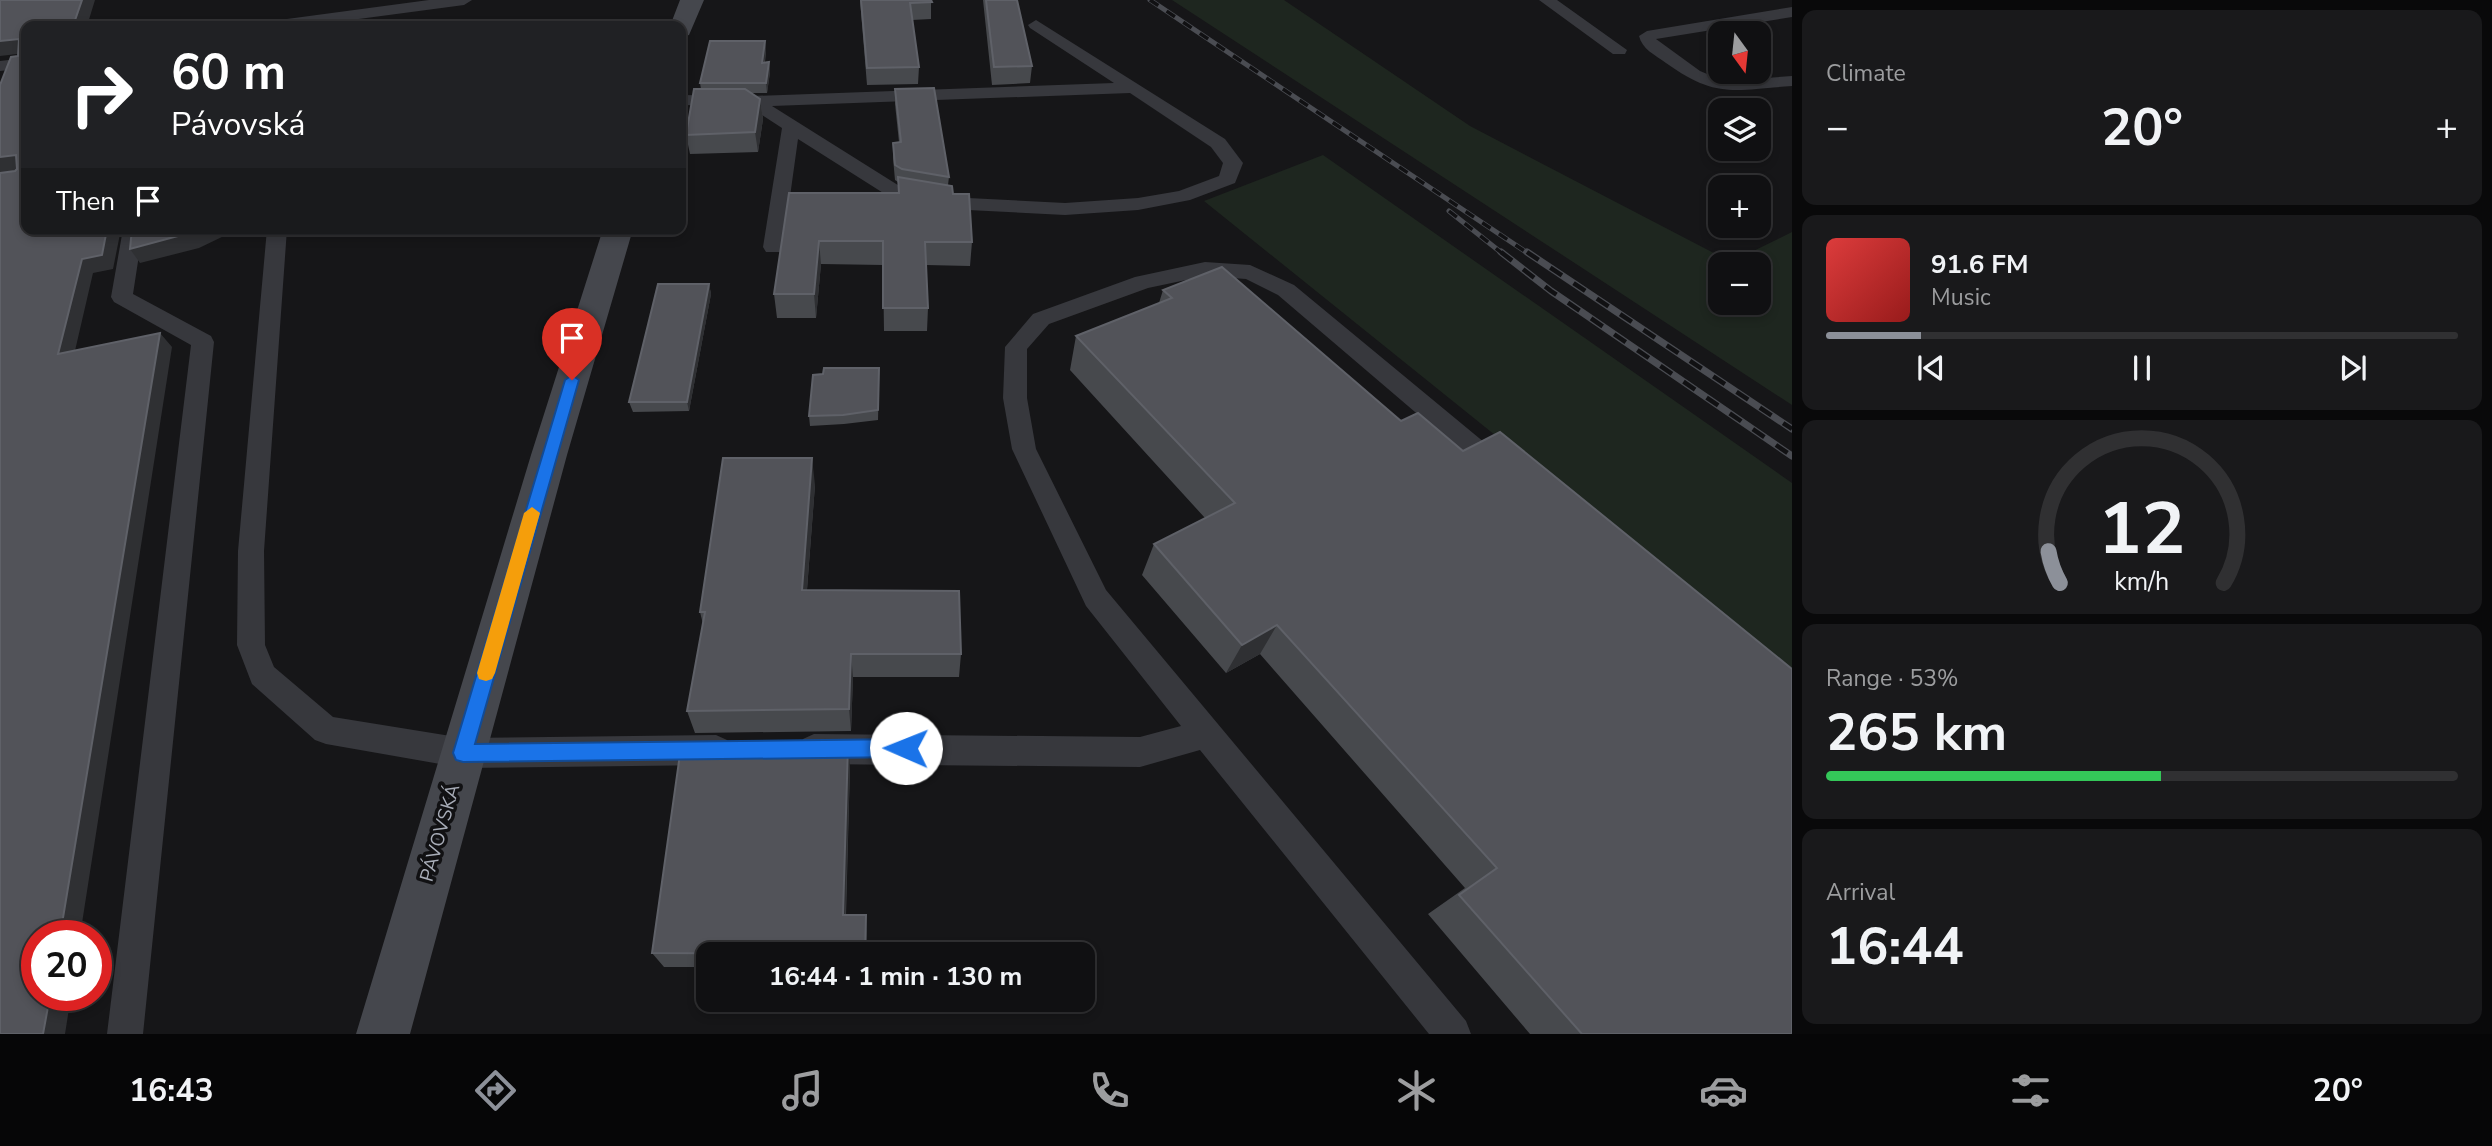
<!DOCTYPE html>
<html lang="en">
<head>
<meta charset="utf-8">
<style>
  :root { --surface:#101012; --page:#19191b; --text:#f1f3f6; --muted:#9c9d9f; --line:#303032; --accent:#8c9099 }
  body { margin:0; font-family:"Nunito Sans",sans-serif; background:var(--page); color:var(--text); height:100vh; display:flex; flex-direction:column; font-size:26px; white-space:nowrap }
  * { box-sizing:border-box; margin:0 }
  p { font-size:23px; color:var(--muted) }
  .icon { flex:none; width:38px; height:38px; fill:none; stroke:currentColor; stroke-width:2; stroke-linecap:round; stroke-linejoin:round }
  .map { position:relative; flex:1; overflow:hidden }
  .sheet { display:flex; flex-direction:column; gap:10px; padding:10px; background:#09090a; width:700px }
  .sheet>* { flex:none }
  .hud { position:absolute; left:21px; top:21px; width:665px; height:214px; border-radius:14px; box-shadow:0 4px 10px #0003,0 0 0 2px var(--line); background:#202124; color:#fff; overflow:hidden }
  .needle { width:46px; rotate:165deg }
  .fabs { position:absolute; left:1708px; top:21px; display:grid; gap:14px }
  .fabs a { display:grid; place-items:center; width:63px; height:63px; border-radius:14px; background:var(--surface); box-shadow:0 4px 10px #0003,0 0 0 2px var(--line); font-size:35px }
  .speed { position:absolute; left:21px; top:920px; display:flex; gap:14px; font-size:35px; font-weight:700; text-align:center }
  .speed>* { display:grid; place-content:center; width:91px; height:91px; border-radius:50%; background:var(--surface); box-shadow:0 4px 10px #0003,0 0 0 2px var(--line); line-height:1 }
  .speed .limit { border:10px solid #d22; background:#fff; color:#111 }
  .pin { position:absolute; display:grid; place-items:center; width:60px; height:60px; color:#fff; margin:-72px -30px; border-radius:50% 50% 50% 0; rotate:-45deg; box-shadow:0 0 7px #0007 }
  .pin .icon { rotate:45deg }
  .me { position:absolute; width:77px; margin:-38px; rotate:271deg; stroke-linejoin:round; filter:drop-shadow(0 0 5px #0008) }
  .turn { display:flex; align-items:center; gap:24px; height:147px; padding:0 35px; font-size:32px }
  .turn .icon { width:91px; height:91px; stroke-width:2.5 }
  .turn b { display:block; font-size:49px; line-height:60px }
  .then { display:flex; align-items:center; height:66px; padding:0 35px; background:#0003; gap:14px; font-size:26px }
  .big { font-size:52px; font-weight:700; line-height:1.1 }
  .sheet .card { flex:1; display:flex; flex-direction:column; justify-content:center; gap:10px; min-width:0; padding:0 24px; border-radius:14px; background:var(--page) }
  .sheet .dial { align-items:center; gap:0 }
  .dial svg { height:182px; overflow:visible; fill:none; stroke:var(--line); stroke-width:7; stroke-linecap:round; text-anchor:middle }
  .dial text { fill:var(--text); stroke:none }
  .song { display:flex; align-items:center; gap:21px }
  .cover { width:84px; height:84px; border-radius:10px; background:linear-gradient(135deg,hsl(0 70% 55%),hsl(0 70% 35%)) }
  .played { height:7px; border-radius:4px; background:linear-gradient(90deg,var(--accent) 15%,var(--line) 15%) }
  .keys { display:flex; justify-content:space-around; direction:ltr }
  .heat { display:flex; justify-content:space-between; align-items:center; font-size:38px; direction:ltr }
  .charge { height:10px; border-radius:5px; background:linear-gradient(90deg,#34c759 53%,var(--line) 0) }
  .trip { position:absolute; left:696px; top:942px; width:399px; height:70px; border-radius:14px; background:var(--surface); box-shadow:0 4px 10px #0003,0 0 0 2px var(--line); font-weight:700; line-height:70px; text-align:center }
  .tabs { display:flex; height:112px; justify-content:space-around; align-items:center; background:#060607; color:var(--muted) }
  .tabs .icon { width:49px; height:49px }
  .tabs .active { color:var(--accent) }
  .tabs b { font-size:32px; color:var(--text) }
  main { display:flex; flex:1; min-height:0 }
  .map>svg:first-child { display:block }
</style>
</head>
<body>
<main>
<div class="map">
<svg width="1792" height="1034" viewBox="0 0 1792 1034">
  <rect width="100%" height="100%" fill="#161618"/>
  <path fill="#1e261f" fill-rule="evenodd" d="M 1172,0 L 1284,0 L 1470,126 L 1731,262 L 1792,232 L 1792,405 ZM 1720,264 L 1759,264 L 1759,303 L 1720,303 Z
    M 1323,155 L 1792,483 L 1792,674 L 1204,201 Z"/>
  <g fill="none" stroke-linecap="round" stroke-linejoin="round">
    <path fill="#37383d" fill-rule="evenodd" d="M 429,0 L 472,0 L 464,5 L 306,26 L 264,26 L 272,21 Z
      M 1539,0 L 1557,0 L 1627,50 L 1625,54 L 1613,54 Z
      M 1792,7 L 1792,17 L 1656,39 L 1700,71 L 1724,81 L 1792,76 L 1792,86 C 1734,90 1716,99 1666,63 C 1655,55 1642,49 1639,36 L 1647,31 Z
      M 1036,20 L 1225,139 L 1243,163 L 1235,183 L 1190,200 L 1138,210 L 1065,215 L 968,210 L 888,196 L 798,139 L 783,247 L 780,252 L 766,252 L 763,247 L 782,128 L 748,106 L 681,105 L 681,95 L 752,96 L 1114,83 L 1030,28 L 1028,25 ZM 1130,93 L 1211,147 L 1223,163 L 1219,176 L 1179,191 L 1138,198 L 1065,203 L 968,198 L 901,187 L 772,106 Z
      M 26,58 L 26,68 L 0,71 L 0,61 Z
      M 123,229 L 143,229 L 133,294 L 211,336 L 214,342 L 143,1034 L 107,1034 L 191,345 L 114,302 L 111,297 Z
      M 267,229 L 287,229 L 264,551 L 265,645 L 274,667 L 333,717 L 463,738 L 716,735 L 727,740 L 732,750 L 727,760 L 716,765 L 463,768 L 326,744 L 315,740 L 252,684 L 237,645 L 238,551 Z
      M 1205,262 L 1250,265 L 1294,285 L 1508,462 L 1512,469 L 1508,476 L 1499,479 L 1490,476 L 1278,295 L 1246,279 L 1205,276 L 1148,288 L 1049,324 L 1027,349 L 1027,398 L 1036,449 L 1106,590 L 1466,1021 L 1471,1034 L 1429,1034 L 1200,750 L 1140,767 L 814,764 L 803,759 L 799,749 L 803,739 L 814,734 L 1140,737 L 1181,726 L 1086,606 L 1012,449 L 1003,398 L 1005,347 L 1033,314 L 1135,277 Z"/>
    <path fill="#45474d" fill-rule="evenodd" d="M 680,0 L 704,0 L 689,35 L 681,37 L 681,26 L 670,26 Z
      M 603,229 L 633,229 L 567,455 L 410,1034 L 356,1034 L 531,455 Z"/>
    <g stroke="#4a4c52" stroke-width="5">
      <path id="rail-far1" d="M 1150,0 L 1529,254
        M 1449,211 L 1503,254"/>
    </g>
    <g stroke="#4a4c52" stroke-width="7">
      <path id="rail" d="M 1501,252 L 1551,291 L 1792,456
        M 1527,252 L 1792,429"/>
    </g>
    <use href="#rail-far1" stroke="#111113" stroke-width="3.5" stroke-dasharray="10" stroke-linecap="butt"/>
    <use href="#rail" stroke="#111113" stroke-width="4.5" stroke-dasharray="14" stroke-linecap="butt"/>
  </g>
  <path fill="#47494d" d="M 860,0 L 931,0 L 931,19 L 912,20 L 919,67 L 918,84 L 867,85 Z
    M 983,0 L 1017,0 L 1032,66 L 1030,83 L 992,85 Z
    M 765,41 L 766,51 L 765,62 L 769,62 L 770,72 L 767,93 L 750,93 L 760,99 L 763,119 L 758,152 L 690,154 L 686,135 L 701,89 L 700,83 Z
    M 895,89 L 949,177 L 948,185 L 953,194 L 972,242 L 970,266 L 926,265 L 928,308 L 927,331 L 884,331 L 883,265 L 821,264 L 816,318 L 777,318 L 774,294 L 789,193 L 898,193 L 898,182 L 895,180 L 893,158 L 893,143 L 899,142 L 895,104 Z
    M 1222,267 L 1792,1034 L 1530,1034 L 1428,914 L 1465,888 L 1260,654 L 1226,673 L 1142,575 L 1154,544 L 1205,518 L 1070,370 L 1076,336 L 1159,303 L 1163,290 Z
    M 709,284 L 711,294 L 689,411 L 633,412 L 629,402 Z
    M 879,378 L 878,420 L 844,424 L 810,426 L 809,416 Z
    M 815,485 L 807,590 L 961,654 L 959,677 L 853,677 L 851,731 L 695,733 L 687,711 L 703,624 L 700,612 Z
    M 850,766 L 846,915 L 867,931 L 709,954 L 709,967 L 664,967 L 652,953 Z"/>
  <path fill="#2f3033" d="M 82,0 L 95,0 L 87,26 L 73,26 Z
    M 19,39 L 26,53 L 0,56 L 0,41 Z
    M 765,41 L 766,51 L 763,72 L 762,63 Z
    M 769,62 L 770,72 L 767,93 L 766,83 Z
    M 760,99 L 763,119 L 758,152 L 755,132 Z
    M 16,155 L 26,169 L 0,173 L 0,157 Z
    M 107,229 L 121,229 L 113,269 L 93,273 L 71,368 L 58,354 L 82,259 Z
    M 198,229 L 226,229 L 226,235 L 199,248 L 140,263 L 130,249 Z
    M 819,241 L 821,264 L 816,318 L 814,294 Z
    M 709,284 L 711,294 L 689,411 L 687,402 Z
    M 160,333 L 172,347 L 80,936 L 60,936 Z
    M 812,458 L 815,485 L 805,615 L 802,590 Z
    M 1277,625 L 1260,654 L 1226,673 L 1242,645 Z
    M 851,654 L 853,677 L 851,731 L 849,709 Z
    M 848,745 L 850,766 L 845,931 L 843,915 Z
    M 866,915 L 867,931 L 867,954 L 865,954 Z
    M 50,996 L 71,996 L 65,1034 L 43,1034 Z"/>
  <path fill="#525359" stroke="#5f6168" stroke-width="2" d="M 0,0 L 82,0 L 73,26 L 26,26 L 26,229 L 107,229 L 102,255 L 82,259 L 58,354 L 160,333 L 60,936 L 37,936 L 37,996 L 50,996 L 43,1034 L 0,1034 L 0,173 L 15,171 L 17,169 L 16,155 L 0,157 L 0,85 L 11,57 L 18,56 L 19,39 L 0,41 Z
    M 861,0 L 931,0 L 932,2 L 910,3 L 919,67 L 867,68 Z
    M 986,0 L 1017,0 L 1032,66 L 994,67 Z
    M 710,41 L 765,41 L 762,63 L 769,62 L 766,83 L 700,83 Z
    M 934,88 L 949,177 L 902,169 L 895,165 L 893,143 L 901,142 L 895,89 Z
    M 694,89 L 745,89 L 760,99 L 755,132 L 686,135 Z
    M 898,177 L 952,186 L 953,194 L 969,194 L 972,242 L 925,242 L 928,308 L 883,308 L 883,241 L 819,241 L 814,294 L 774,294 L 789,193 L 899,193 Z
    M 132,229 L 198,229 L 189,233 L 130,249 Z
    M 1222,267 L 1401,421 L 1418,413 L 1463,451 L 1500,432 L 1792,669 L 1792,1034 L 1582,1034 L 1459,895 L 1497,868 L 1277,625 L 1242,645 L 1154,544 L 1235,503 L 1076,336 L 1172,298 L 1163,290 Z
    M 658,284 L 709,284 L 687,402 L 629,402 Z
    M 824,368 L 879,368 L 878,410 L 843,415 L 809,416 L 813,375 L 823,374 Z
    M 723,458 L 812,458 L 802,590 L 959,591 L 961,654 L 851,654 L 849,709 L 687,711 L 705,612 L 700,612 Z
    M 848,745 L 843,915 L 866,915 L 865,954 L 652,953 L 681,747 Z"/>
  <path fill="#1a73e8" stroke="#114b97" stroke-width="2" d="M 572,375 L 579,380 L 475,744 L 906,739 L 912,742 L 915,748 L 912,754 L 906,757 L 463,762 L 456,760 L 453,753 L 565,380 Z"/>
  <path fill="#f59e0b" d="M 532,507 L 540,513 L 495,673 L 492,679 L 486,681 L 479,679 L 477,673 L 524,513 Z"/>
  <g text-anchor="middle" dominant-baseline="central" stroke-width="7" stroke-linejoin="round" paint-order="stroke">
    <g font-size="19" fill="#a8adb8" stroke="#111113">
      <text transform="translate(440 833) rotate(-74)">PÁVOVSKÁ</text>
    </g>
  </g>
</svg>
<div class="fabs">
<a><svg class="needle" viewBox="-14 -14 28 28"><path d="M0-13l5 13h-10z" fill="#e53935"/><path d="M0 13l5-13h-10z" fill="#9c9d9f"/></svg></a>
<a><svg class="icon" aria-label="layers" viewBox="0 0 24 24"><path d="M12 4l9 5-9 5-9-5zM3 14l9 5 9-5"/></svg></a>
<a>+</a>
<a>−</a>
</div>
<div class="speed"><div class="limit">20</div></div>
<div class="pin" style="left:572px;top:380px;background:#d93025"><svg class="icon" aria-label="arrive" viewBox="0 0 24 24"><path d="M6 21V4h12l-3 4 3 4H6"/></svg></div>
<svg class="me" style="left:906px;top:748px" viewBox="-20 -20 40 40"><circle r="19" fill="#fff"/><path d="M0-13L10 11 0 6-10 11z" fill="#1a73e8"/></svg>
<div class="trip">16:44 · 1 min · 130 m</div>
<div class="hud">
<div class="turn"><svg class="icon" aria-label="right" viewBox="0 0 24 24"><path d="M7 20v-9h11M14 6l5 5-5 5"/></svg><div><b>60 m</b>Pávovská</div></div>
<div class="then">Then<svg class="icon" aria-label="arrive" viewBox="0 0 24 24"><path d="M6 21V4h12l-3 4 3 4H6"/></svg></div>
</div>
</div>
<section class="sheet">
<div class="card"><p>Climate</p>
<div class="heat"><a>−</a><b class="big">20°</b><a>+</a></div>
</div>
<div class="card">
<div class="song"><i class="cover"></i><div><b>91.6 FM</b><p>Music</p></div></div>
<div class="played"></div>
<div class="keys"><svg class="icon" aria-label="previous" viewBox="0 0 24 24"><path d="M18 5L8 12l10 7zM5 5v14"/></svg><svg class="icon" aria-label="pause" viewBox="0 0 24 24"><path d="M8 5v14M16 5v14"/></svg><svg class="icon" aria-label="next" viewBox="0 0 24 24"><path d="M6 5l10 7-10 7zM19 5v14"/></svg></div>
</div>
<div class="card dial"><svg viewBox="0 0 100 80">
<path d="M14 69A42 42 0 1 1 86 69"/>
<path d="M14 69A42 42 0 0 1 9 55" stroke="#8c9099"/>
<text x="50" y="56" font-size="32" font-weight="700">12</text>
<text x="50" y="72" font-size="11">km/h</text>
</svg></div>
<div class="card"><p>Range · 53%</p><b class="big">265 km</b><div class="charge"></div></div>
<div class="card"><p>Arrival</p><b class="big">16:44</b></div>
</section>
</main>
<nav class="tabs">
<b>16:43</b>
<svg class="icon active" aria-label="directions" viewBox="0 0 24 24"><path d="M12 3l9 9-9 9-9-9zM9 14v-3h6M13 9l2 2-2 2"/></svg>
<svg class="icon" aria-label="music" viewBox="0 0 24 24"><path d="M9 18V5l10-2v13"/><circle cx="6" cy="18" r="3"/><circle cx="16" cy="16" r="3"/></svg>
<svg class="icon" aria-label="phone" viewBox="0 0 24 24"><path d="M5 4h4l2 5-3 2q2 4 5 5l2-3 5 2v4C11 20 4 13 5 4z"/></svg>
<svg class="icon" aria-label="climate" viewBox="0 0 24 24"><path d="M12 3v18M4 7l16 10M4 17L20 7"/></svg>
<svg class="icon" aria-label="car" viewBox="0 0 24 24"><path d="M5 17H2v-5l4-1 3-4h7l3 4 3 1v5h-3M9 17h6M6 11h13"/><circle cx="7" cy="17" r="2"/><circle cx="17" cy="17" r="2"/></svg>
<svg class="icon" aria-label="filters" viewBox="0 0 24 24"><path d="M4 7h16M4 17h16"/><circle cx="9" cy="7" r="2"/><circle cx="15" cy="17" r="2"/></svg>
<b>20°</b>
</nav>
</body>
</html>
